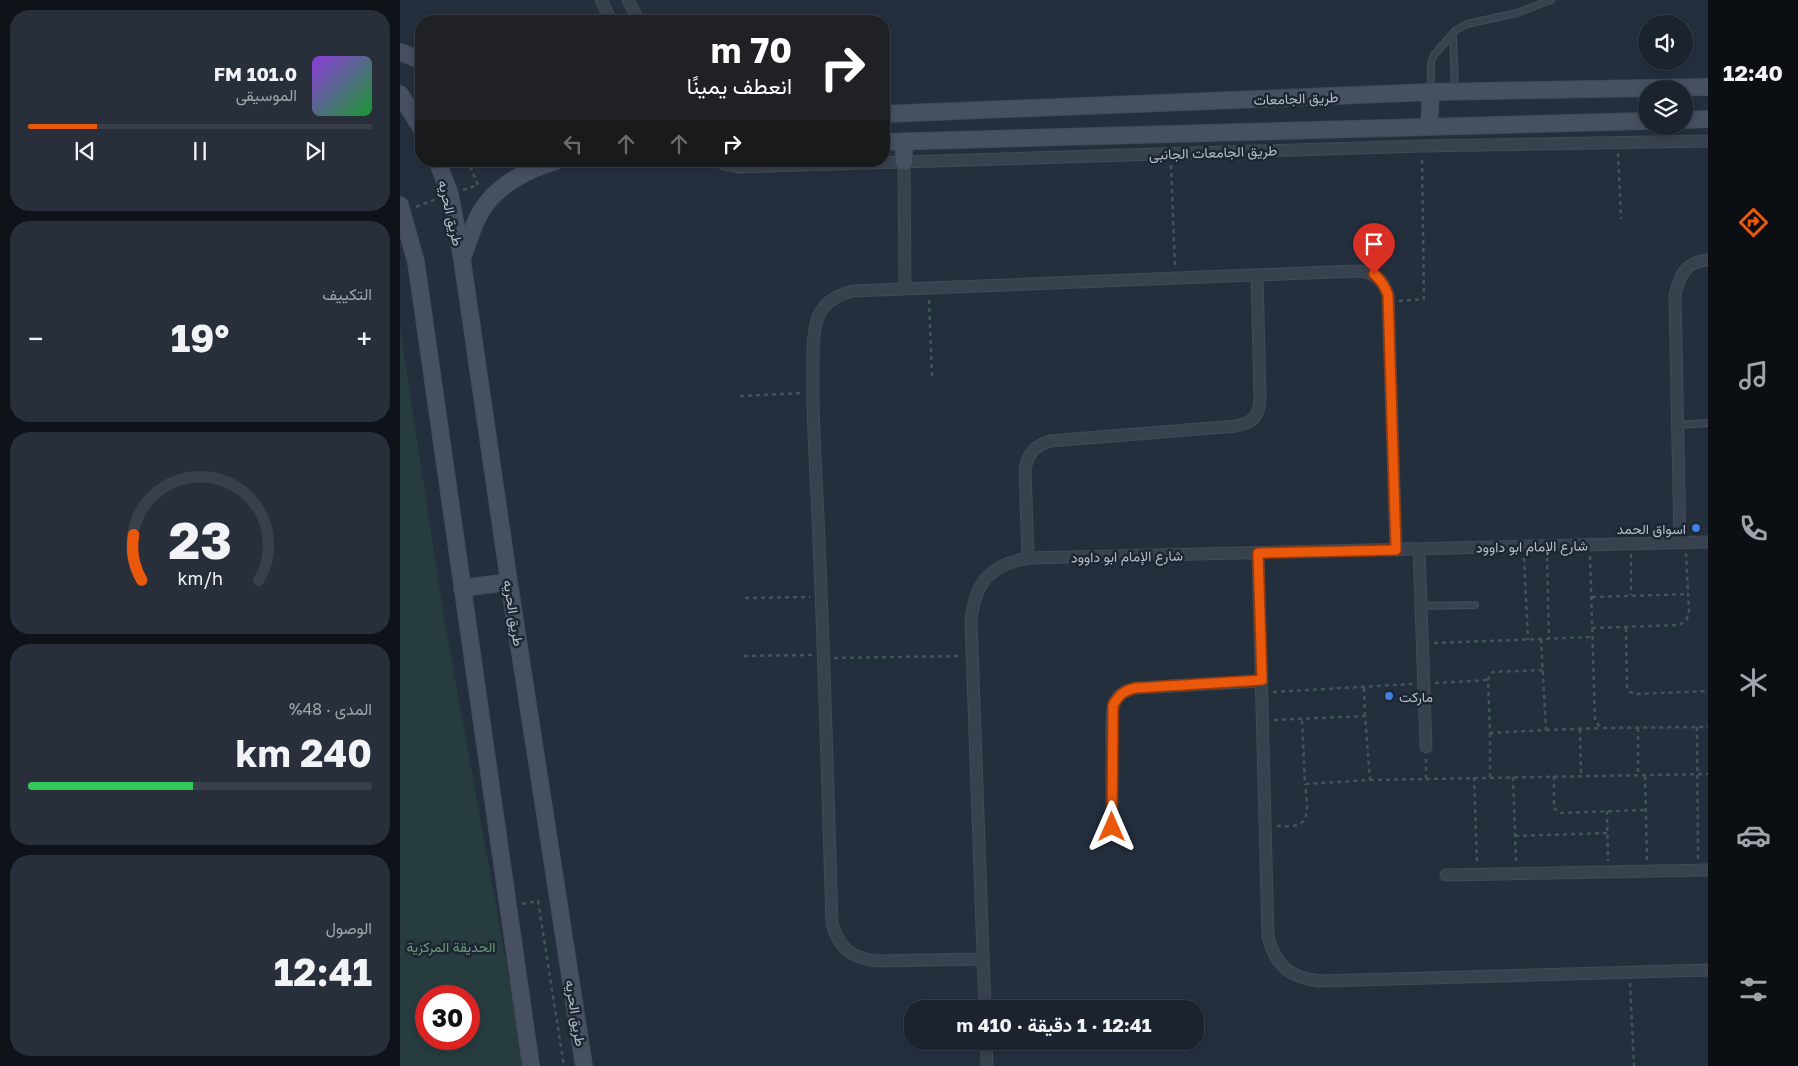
<!DOCTYPE html>
<html lang="ar">
<head>
<meta charset="utf-8">
<style>
  :root { --surface:#1b232e; --page:#282f3a; --text:#f1f3f6; --muted:#a0a4aa; --line:#39404a; --accent:#ea580c }
  body { margin:0; font-family:"Golos Text",Vazirmatn,sans-serif; background:var(--page); color:var(--text); direction:rtl; height:100vh; display:flex; flex-direction:column; font-size:19px; white-space:nowrap }
  * { box-sizing:border-box; margin:0 }
  p { font-size:16px; color:var(--muted) }
  .icon { flex:none; width:28px; height:28px; fill:none; stroke:currentColor; stroke-width:2; stroke-linecap:round; stroke-linejoin:round }
  .map { position:relative; flex:1; overflow:hidden; direction:ltr }
  .sheet { display:flex; flex-direction:column; gap:10px; padding:10px; background:#0f1319; width:400px }
  .sheet>* { flex:none }
  .top-card { position:absolute; left:15px; top:15px; width:475px; height:152px; border-radius:20px; box-shadow:0 2px 8px #0003,0 0 0 1px var(--line); direction:rtl; background:#202124; color:#fff; overflow:hidden }
  .tools { position:absolute; left:1238px; top:15px; display:grid; gap:10px }
  .tools a { display:grid; place-items:center; width:55px; height:55px; border-radius:50%; background:var(--surface); box-shadow:0 2px 8px #0003,0 0 0 1px var(--line); font-size:25px }
  .speed { position:absolute; left:15px; top:985px; display:flex; gap:10px; font-size:25px; font-weight:700; text-align:center }
  .speed>* { display:grid; place-content:center; width:65px; height:65px; border-radius:50%; background:var(--surface); box-shadow:0 2px 8px #0003,0 0 0 1px var(--line); line-height:1 }
  .speed .limit { border:8px solid #d22; background:#fff; color:#111 }
  .pin { position:absolute; display:grid; place-items:center; width:42px; height:42px; color:#fff; margin:-51px -21px; border-radius:50% 50% 50% 0; rotate:-45deg; box-shadow:0 0 5px #0007 }
  .pin .icon { rotate:45deg }
  .me { position:absolute; width:55px; margin:-28px; rotate:0deg; stroke-linejoin:round; filter:drop-shadow(0 0 4px #0008) }
  .turn { display:flex; align-items:center; gap:18px; height:105px; padding:0 15px; font-size:22px }
  .turn .icon { width:65px; height:65px; stroke-width:2.5 }
  .turn b { display:block; font-size:35px; line-height:42px }
  .lanes { display:flex; align-items:center; height:48px; padding:0 15px; background:#0003; justify-content:center; gap:25px; direction:ltr }
  .lanes .off { opacity:.35 }
  .big { font-size:38px; font-weight:700; line-height:1.1 }
  .sheet .widget { flex:1; display:flex; flex-direction:column; justify-content:center; gap:8px; min-width:0; padding:0 18px; border-radius:20px; background:var(--page) }
  .sheet .dial { align-items:center; gap:0 }
  .dial svg { height:130px; overflow:visible; fill:none; stroke:var(--line); stroke-width:7; stroke-linecap:round; text-anchor:middle }
  .dial text { fill:var(--text); stroke:none }
  .song { display:flex; align-items:center; gap:15px }
  .cover { width:60px; height:60px; border-radius:8px; background:linear-gradient(135deg,hsl(270 70% 55%),hsl(130 70% 35%)) }
  .played { height:5px; border-radius:2px; background:linear-gradient(90deg,var(--accent) 20%,var(--line) 20%) }
  .keys { display:flex; justify-content:space-around; direction:ltr }
  .heat { display:flex; justify-content:space-between; align-items:center; font-size:28px; direction:ltr }
  .charge { height:8px; border-radius:4px; background:linear-gradient(90deg,#34c759 48%,var(--line) 0) }
  .trip { position:absolute; left:504px; top:1000px; width:300px; height:50px; border-radius:20px; background:var(--surface); box-shadow:0 2px 8px #0003,0 0 0 1px var(--line); font-weight:700; line-height:50px; text-align:center; direction:rtl }
  main { display:flex; flex:1; min-height:0 }
  .dock { display:flex; flex-direction:column; width:90px; justify-content:space-around; align-items:center; background:#0b0e12; color:var(--muted) }
  .dock .icon { width:35px; height:35px }
  .dock .selected { color:var(--accent) }
  .dock b { font-size:22px; color:var(--text) }
  .map>svg:first-child { display:block }
</style>
</head>
<body>
<main>
<nav class="dock">
<b>12:40</b>
<svg class="icon selected" aria-label="directions" viewBox="0 0 24 24"><path d="M12 3l9 9-9 9-9-9zM9 14v-3h6M13 9l2 2-2 2"/></svg>
<svg class="icon" aria-label="music" viewBox="0 0 24 24"><path d="M9 18V5l10-2v13"/><circle cx="6" cy="18" r="3"/><circle cx="16" cy="16" r="3"/></svg>
<svg class="icon" aria-label="phone" viewBox="0 0 24 24"><path d="M5 4h4l2 5-3 2q2 4 5 5l2-3 5 2v4C11 20 4 13 5 4z"/></svg>
<svg class="icon" aria-label="climate" viewBox="0 0 24 24"><path d="M12 3v18M4 7l16 10M4 17L20 7"/></svg>
<svg class="icon" aria-label="car" viewBox="0 0 24 24"><path d="M5 17H2v-5l4-1 3-4h7l3 4 3 1v5h-3M9 17h6M6 11h13"/><circle cx="7" cy="17" r="2"/><circle cx="17" cy="17" r="2"/></svg>
<svg class="icon" aria-label="filters" viewBox="0 0 24 24"><path d="M4 7h16M4 17h16"/><circle cx="9" cy="7" r="2"/><circle cx="15" cy="17" r="2"/></svg>
</nav>
<div class="map">
<svg width="1308" height="1066" viewBox="0 0 1308 1066">
  <rect width="100%" height="100%" fill="#242f3e"/>
  <path fill="#263c3f" fill-rule="evenodd" d="M 0,328 L 44,618 L 125,1066 L 0,1066 ZM 26,996 L 69,996 L 69,1039 L 26,1039 Z"/>
  <g fill="none" stroke-linecap="round" stroke-linejoin="round">
    <g stroke="#414a57" stroke-width="8">
      <path id="service" d="M 1053,35 L 1055,90
        M 1031,92 L 1031,62 L 1034,55 L 1056,30 L 1067,24 L 1117,13 L 1151,0
        M 1279,425 L 1308,423
        M 1021,606 L 1075,605"/>
    </g>
    <g stroke="#414a57" stroke-width="13">
      <path id="minor" d="M 201,0 L 211,21
        M 228,0 L 239,21
        M 320,161 L 324,164 L 340,167 L 1022,146 L 1308,141
        M 504,162 L 505,289
        M 1280,542 L 1275,295 C 1280,275 1285,262 1308,260
        M 1019,549 L 1026,747
        M 858,553 L 868,937 C 876,966 890,978 920,981 L 1308,970
        M 628,558 L 625,469 C 628,453 635,446 650,441 L 836,426 C 854,422 859,417 860,398 L 857,275
        M 712,827 L 712,717 C 713,699 718,692 736,688 L 862,681
        M 1046,875 L 1308,870
        M 583,959 L 477,961 C 451,958 440,949 432,924 C 428,788 424,652 418,517 C 416,469 412,421 413,373 C 413,357 412,340 416,324 C 420,305 434,296 452,291 L 957,271 C 974,272 983,279 988,295 L 996,550
        M 585,1009 L 571,621 C 575,582 590,565 628,558 L 1308,542
        M 586,1041 L 587,1066"/>
    </g>
    <g stroke="#414a57" stroke-width="18">
      <path id="secondary" d="M 0,52 L 21,60
        M 0,94 L 21,128
        M 484,114 L 1031,92 L 1308,87
        M 1284,120 L 1308,119
        M 1029,127 L 1031,92
        M 504,141 L 504,162
        M 484,142 L 1246,121
        M 37,161 L 50,194 L 62,259 L 109,582 L 184,1066
        M 0,205 L 16,262 L 131,1066
        M 62,259 C 67,246 71,232 77,219 C 91,188 125,170 156,161
        M 62,588 L 109,582"/>
    </g>
    <path stroke="#3f5557" stroke-width="2.5" stroke-dasharray="4 4" stroke-linecap="butt" d="M 20,142 L 16,144 L 21,156
      M 1218,153 L 1221,219
      M 771,165 L 775,267
      M 63,190 L 78,185 L 68,161
      M 16,207 L 36,199
      M 529,300 L 532,376
      M 999,301 L 1024,299 L 1022,158
      M 340,396 L 401,393
      M 1231,554 L 1231,595
      M 1190,556 L 1195,720 L 1200,727 L 1204,728 L 1308,727
      M 1147,557 L 1149,639
      M 1124,558 L 1128,640
      M 1192,597 L 1288,594
      M 345,598 L 410,597
      M 1192,628 L 1279,625 L 1286,621 L 1289,613 L 1286,553
      M 1226,628 L 1227,688 L 1230,692 L 1236,694 L 1308,691
      M 1141,639 L 1146,730 L 1090,733 L 1088,680 L 1090,674 L 1093,672 L 1143,670
      M 1034,643 L 1193,637
      M 344,656 L 412,655
      M 434,658 L 561,656
      M 1035,683 L 1088,680
      M 964,688 L 965,716
      M 873,692 L 1012,684
      M 874,720 L 965,716 L 970,780 L 905,784 L 902,719
      M 1297,727 L 1298,859
      M 1238,728 L 1238,775
      M 1180,729 L 1181,776
      M 1146,730 L 1202,728
      M 1026,759 L 1026,778
      M 1154,776 L 1154,808 L 1160,813 L 1245,810
      M 1245,776 L 1247,860
      M 1074,777 L 1077,863
      M 1090,777 L 1090,733
      M 1113,777 L 1116,862
      M 970,780 L 1308,774
      M 1207,811 L 1208,861
      M 877,826 C 883,826 891,827 897,825 C 912,822 906,795 905,784
      M 1115,836 L 1207,833
      M 122,904 L 138,901 L 164,1066
      M 1230,983 L 1234,1066"/>
    <use href="#service" stroke="#38414e" stroke-width="5.5"/>
    <use href="#minor" stroke="#38414e" stroke-width="11"/>
    <use href="#secondary" stroke="#465061" stroke-width="16"/>
  </g>
  <g fill="none" stroke-linecap="round" stroke-linejoin="round">
    <g stroke="#983908" stroke-width="12">
      <path id="route" d="M 712,827 L 713,705 C 719,695 724,690 736,688 L 862,680 L 858,553 L 996,550 L 988,295 C 985,286 981,280 974,274"/>
    </g>
    <use href="#route" stroke="#ea580c" stroke-width="9"/>
  </g>
  <g fill="#3f7fe0" stroke="#1d2633" stroke-width="2">
    <circle cx="1296" cy="528" r="5"/>
    <circle cx="989" cy="696" r="5"/>
  </g>
  <g text-anchor="middle" dominant-baseline="central" stroke-width="5" stroke-linejoin="round" paint-order="stroke">
    <g font-size="14" fill="#b4bcc9" stroke="#1d2633">
      <text transform="translate(896 98) rotate(-2)">طريق الجامعات</text>
      <text transform="translate(813 152) rotate(-2)">طريق الجامعات الجانبى</text>
      <text transform="translate(51 213) rotate(77)">طريق الحريه</text>
      <text transform="translate(1132 546) rotate(-1)">شارع الإمام ابو داوود</text>
      <text transform="translate(727 556) rotate(-1)">شارع الإمام ابو داوود</text>
      <text transform="translate(114 613) rotate(81)">طريق الحريه</text>
      <text transform="translate(176 1013) rotate(81)">طريق الحريه</text>
    </g>
    <g font-size="14" fill="#b4bcc9" stroke="#1d2633" text-anchor="end">
      <text x="1286" y="528">اسواق الحمد</text>
      <text x="999" y="696" text-anchor="start">ماركت</text>
    </g>
    <g font-size="14" fill="#6b9a76" stroke="#1d2633">
      <text x="51" y="946">الحديقة المركزية</text>
    </g>
  </g>
</svg>
<div class="tools">
<a><svg class="icon" aria-label="sound" viewBox="0 0 24 24"><path d="M4 9h4l5-4v14l-5-4H4zM17 9q2 3 0 6"/></svg></a>
<a><svg class="icon" aria-label="layers" viewBox="0 0 24 24"><path d="M12 4l9 5-9 5-9-5zM3 14l9 5 9-5"/></svg></a>
</div>
<div class="speed"><div class="limit">30</div></div>
<div class="pin" style="left:974px;top:274px;background:#d93025"><svg class="icon" aria-label="arrive" viewBox="0 0 24 24"><path d="M6 21V4h12l-3 4 3 4H6"/></svg></div>
<svg class="me" style="left:712px;top:827px" viewBox="-20 -20 40 40"><path d="M0-17L14 15 0 8-14 15z" fill="#ea580c" stroke="#fff" stroke-width="4"/></svg>
<div class="trip">12:41 · 1 دقيقة · 410 m</div>
<div class="top-card">
<div class="turn"><svg class="icon" aria-label="right" viewBox="0 0 24 24"><path d="M7 20v-9h11M14 6l5 5-5 5"/></svg><div><b>70 m</b>انعطف يمينًا</div></div>
<div class="lanes"><svg class="icon off" aria-label="left" viewBox="0 0 24 24"><path d="M17 20v-9H6M10 6l-5 5 5 5"/></svg><svg class="icon off" aria-label="ahead" viewBox="0 0 24 24"><path d="M12 20V5M6 11l6-6 6 6"/></svg><svg class="icon off" aria-label="ahead" viewBox="0 0 24 24"><path d="M12 20V5M6 11l6-6 6 6"/></svg><svg class="icon" aria-label="right" viewBox="0 0 24 24"><path d="M7 20v-9h11M14 6l5 5-5 5"/></svg></div>
</div>
</div>
<section class="sheet">
<div class="widget">
<div class="song"><i class="cover"></i><div><b>101.0 FM</b><p>الموسيقى</p></div></div>
<div class="played"></div>
<div class="keys"><svg class="icon" aria-label="previous" viewBox="0 0 24 24"><path d="M18 5L8 12l10 7zM5 5v14"/></svg><svg class="icon" aria-label="pause" viewBox="0 0 24 24"><path d="M8 5v14M16 5v14"/></svg><svg class="icon" aria-label="next" viewBox="0 0 24 24"><path d="M6 5l10 7-10 7zM19 5v14"/></svg></div>
</div>
<div class="widget"><p>التكييف</p>
<div class="heat"><a>−</a><b class="big">19°</b><a>+</a></div>
</div>
<div class="widget dial"><svg viewBox="0 0 100 80">
<path d="M14 69A42 42 0 1 1 86 69"/>
<path d="M14 69A42 42 0 0 1 9 41" stroke="#ea580c"/>
<text x="50" y="56" font-size="32" font-weight="700">23</text>
<text x="50" y="72" font-size="11">km/h</text>
</svg></div>
<div class="widget"><p>المدى · 48%</p><b class="big">240 km</b><div class="charge"></div></div>
<div class="widget"><p>الوصول</p><b class="big">12:41</b></div>
</section>
</main>
</body>
</html>
